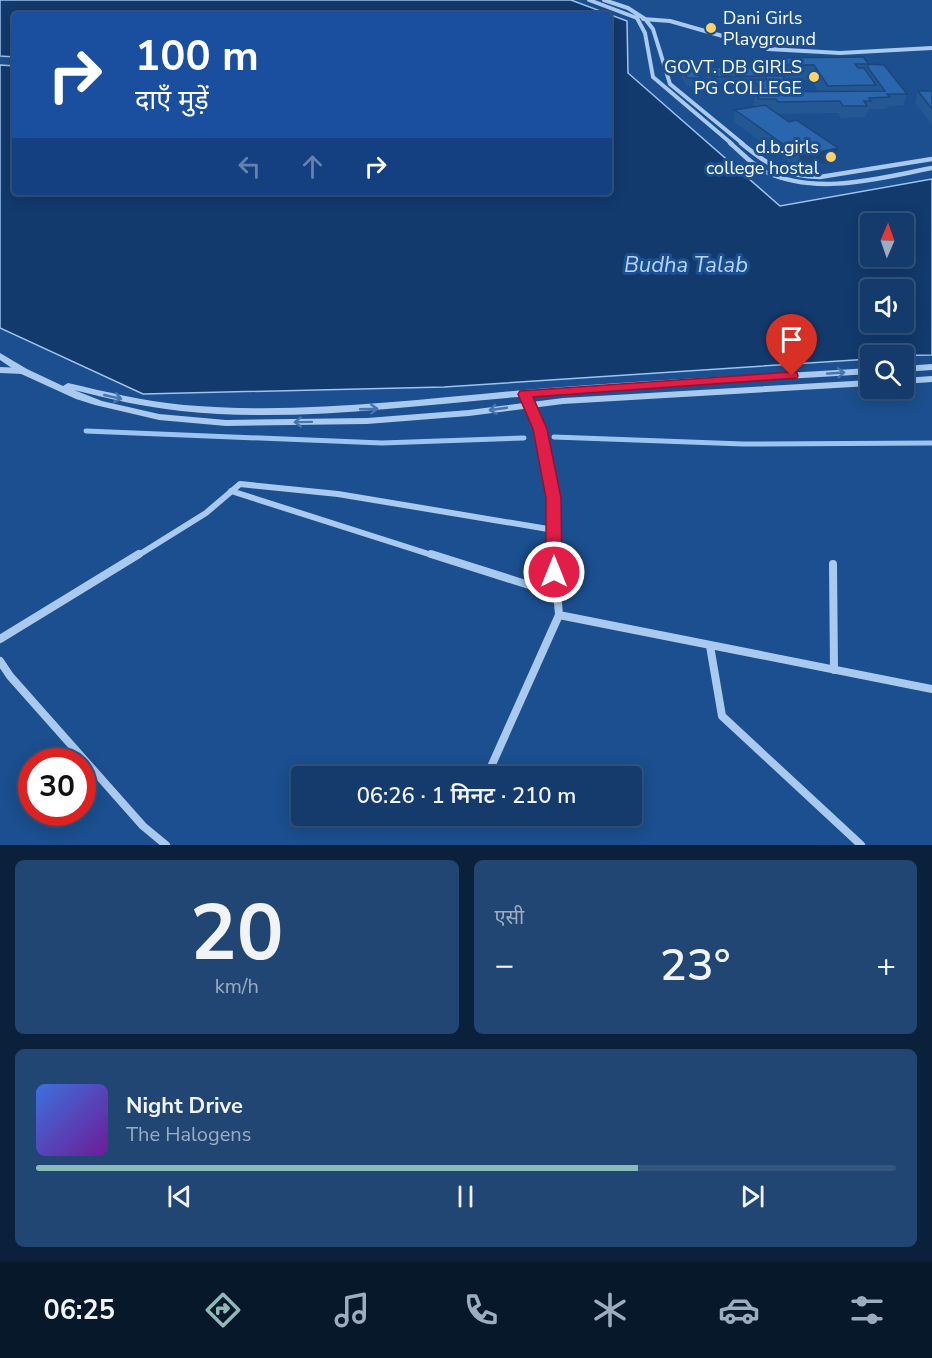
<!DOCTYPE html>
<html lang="hi">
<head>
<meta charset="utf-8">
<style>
  :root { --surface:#143b6b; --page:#214673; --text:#f1f3f6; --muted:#9dadc1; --line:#33557e; --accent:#8bbbb9 }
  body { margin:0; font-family:"Nunito Sans","Noto Sans Devanagari",sans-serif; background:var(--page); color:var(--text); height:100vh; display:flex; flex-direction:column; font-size:22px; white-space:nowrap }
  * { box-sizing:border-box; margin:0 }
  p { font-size:20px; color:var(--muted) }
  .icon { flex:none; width:33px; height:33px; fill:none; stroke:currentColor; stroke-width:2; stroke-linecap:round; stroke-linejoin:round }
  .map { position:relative; height:845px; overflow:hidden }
  .side { display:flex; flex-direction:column; gap:15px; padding:15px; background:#0b203b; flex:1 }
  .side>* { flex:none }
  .banner { position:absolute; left:12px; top:12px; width:600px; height:183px; border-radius:6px; box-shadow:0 3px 15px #0003,0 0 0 2px var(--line); background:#1a4fa0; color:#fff; overflow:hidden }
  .needle { width:39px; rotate:2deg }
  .fabs { position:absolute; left:860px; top:213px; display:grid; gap:12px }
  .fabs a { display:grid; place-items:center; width:54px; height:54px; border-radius:6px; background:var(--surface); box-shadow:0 3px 15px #0003,0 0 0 2px var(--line); font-size:30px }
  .speed { position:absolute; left:18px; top:748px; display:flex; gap:12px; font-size:30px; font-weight:700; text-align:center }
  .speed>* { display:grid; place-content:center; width:78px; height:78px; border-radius:50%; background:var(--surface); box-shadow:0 3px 15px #0003,0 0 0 2px var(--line); line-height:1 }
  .speed .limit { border:9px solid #d22; background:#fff; color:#111 }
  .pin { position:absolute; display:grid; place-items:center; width:51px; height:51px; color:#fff; margin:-62px -26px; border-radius:50% 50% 50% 0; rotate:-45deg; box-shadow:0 0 6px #0007 }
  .pin .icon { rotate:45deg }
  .me { position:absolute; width:66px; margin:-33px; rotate:0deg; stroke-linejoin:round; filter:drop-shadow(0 0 4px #0008) }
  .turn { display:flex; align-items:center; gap:21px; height:126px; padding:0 24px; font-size:27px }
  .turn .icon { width:78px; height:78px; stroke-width:2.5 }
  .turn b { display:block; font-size:42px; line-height:51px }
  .lanes { display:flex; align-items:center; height:57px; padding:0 24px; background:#0003; justify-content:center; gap:30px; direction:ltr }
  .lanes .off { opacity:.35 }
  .big { font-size:45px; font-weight:600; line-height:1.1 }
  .side .widget { flex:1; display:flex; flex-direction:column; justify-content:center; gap:9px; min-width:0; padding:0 21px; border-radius:9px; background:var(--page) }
  .side .dial { align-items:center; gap:0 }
  .dial b { font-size:78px; line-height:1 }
  .song { display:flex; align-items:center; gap:18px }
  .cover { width:72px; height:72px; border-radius:9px; background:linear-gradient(135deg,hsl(220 70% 55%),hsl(280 70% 35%)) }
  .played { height:6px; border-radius:3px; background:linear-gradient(90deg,var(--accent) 70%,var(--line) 70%) }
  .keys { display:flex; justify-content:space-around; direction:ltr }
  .heat { display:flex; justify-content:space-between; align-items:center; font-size:33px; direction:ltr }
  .side .tiles { flex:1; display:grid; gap:15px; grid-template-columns:1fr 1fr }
  .widget:last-child { grid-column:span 2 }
  .trip { position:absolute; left:291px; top:766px; width:351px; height:60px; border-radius:6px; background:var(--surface); box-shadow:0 3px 15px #0003,0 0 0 2px var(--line); font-weight:600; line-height:60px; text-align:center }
  .menu { display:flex; height:96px; justify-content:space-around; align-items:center; background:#08182b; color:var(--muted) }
  .menu .icon { width:42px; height:42px }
  .menu .current { color:var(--accent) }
  .menu b { font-size:27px; color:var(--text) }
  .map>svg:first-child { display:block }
</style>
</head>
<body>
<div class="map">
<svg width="932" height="845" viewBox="0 0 932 845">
  <rect width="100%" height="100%" fill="#1b4f8f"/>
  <path fill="#123a6d" stroke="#9cc4f0" stroke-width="1.5" fill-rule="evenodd" d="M 0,0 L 571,0 L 627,21 L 628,73 L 780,206 L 932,179 L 932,355 L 870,356 L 870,359 L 444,387 L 143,394 L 0,328 L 0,65 L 15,66 L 15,192 L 609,192 L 609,15 L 15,15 L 15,57 L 0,56 ZM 870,224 L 903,224 L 903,256 L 870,256 ZM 870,290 L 903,290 L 903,322 L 870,322 Z"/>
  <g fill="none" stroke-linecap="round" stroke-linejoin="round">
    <path stroke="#9cc4f0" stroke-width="5" d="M 86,431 L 382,443 L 524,438
      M 554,437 L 743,444 L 932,443"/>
    <path stroke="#a9c9ee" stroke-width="4" d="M 589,0 L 637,18 L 645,33 L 653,77 L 732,144
      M 604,0 L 628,8 L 645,19 L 653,29 L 670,84 L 743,144
      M 643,19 L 670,21 L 768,49 L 840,53 L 932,48"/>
    <path stroke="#a9c9ee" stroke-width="4.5" d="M 730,143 C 741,152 753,166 766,172 C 818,196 879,178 932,168
      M 741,143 C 768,165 784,176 820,177 L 932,159"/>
    <path stroke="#a9c9ee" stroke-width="6" d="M 0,370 L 23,371
      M 525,394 C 550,454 555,491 554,556
      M 231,491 L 435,556
      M 137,556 L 206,513 L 240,484 L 338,494 L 554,530"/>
    <path stroke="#a9c9ee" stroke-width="8" d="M 431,554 L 554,593
      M 554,554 L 559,615 L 932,689
      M 833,564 L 834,670
      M 0,639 L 139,554
      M 710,646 L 722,716 L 861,845
      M 0,661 L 10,676 L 143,826 L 166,845
      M 490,769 L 559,615"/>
    <path fill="#a9c9ee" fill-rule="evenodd" d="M 0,353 L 27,369 L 63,386 L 68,383 C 106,392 144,401 184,405 C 302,415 418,399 536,389 C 647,380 759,375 870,368 L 870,374 C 757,381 643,386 530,396 C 414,405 297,423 181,411 C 145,407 109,399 74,390 L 102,401 L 159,414 L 226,420 L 367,418 L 469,410 L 563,398 L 870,380 L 870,386 L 563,404 L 469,416 L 367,424 L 226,426 L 159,420 L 95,405 L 76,399 L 19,373 L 0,360 Z
      M 932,364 L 932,370 L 903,372 L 903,366 Z
      M 932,376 L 932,382 L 903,384 L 903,378 Z"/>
  </g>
  <path fill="#245895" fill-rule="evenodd" d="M 678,58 L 700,78 L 699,85 L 686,86 L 677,66 Z
    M 760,58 L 868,64 L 907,94 L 904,105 L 888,106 L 887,109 L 869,109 L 868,113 L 866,113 L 865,117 L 841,118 L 838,113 L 778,114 L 835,161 L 798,168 L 734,122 L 735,110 L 755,106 L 754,104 L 755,92 L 753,88 L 754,84 L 711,84 L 706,75 L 707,67 L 758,68 ZM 786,80 L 811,80 L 819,92 L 793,92 Z
    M 918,91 L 932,91 L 932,125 L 915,103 Z"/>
  <path fill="#1d4779" d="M 838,148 L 835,161 L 798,168 L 800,156 Z"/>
  <path fill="#2a66ad" stroke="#1d4779" stroke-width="1.5" d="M 863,57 L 869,64 L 855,64 L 858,68 L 864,68 L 876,85 L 828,86 L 814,65 L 783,65 L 785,69 L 766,69 L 760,58 Z
    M 678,58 L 691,58 L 700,78 L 687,78 Z
    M 868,64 L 884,65 L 907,94 L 887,94 L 890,97 L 869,98 L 871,101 L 864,101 L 867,106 L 843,106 L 840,101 L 778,102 L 776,99 L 759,99 L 755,92 L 885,91 L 868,68 Z
    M 707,67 L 760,68 L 765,76 L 712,77 Z
    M 765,76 L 783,76 L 793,92 L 760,91 L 754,80 L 767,80 Z
    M 918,91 L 932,91 L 932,109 Z
    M 765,105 L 789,122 L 796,120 L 838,148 L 800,156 L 735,110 Z"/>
  <defs><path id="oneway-shaft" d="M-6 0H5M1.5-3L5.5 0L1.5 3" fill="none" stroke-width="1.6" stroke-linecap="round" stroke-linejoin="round" transform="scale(1.5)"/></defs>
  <g stroke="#4674ac">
    <use href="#oneway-shaft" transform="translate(836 373) rotate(-4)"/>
    <use href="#oneway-shaft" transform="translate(113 397) rotate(13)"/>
    <use href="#oneway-shaft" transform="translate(369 409) rotate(-2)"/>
    <use href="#oneway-shaft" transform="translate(498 409) rotate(172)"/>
    <use href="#oneway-shaft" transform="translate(303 422) rotate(179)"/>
  </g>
  <path fill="#e11d48" stroke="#92132f" stroke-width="1.5" d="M 792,372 L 797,373 L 798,376 L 797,378 L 533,397 L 547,429 L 561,498 L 562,572 L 560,576 L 549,576 L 546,572 L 546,498 L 533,429 L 518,394 L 520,391 Z"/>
  <g fill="#ffd166" stroke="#1b4f8f" stroke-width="2">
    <circle cx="711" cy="28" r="6"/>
    <circle cx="814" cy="77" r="6"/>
    <circle cx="831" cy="157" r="6"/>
  </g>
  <g text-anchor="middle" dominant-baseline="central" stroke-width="6" stroke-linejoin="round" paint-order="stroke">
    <g font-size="18" fill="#fff" stroke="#1b4f8f" text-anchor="end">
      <text x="723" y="18" text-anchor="start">Dani Girls<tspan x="723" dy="21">Playground</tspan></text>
      <text x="802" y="67">GOVT. DB GIRLS<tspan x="802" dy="21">PG COLLEGE</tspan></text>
      <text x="819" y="147">d.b.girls<tspan x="819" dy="21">college hostal</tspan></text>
    </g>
    <g font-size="22" font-style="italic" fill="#b5d3f5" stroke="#1b4f8f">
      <text x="686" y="265">Budha Talab</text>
    </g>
  </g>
</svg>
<div class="fabs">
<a><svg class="needle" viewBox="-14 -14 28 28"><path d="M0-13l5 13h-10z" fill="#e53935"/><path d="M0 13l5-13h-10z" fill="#9dadc1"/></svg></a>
<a><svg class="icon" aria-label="sound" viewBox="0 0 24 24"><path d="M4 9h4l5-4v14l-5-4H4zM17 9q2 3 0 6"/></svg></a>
<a><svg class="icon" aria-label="search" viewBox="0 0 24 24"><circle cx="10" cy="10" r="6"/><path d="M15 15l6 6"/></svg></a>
</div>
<div class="speed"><div class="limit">30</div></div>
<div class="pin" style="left:792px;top:376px;background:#d93025"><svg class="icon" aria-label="arrive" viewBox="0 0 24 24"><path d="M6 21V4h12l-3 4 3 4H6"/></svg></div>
<svg class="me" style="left:554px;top:572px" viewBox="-20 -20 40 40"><circle r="17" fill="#e11d48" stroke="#fff" stroke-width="3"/><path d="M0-11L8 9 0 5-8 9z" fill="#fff"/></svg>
<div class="trip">06:26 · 1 मिनट · 210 m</div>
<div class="banner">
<div class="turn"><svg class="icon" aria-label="right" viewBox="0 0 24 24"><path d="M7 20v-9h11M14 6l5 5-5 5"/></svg><div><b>100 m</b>दाएँ मुड़ें</div></div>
<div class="lanes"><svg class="icon off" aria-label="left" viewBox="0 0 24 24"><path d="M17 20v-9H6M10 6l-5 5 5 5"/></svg><svg class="icon off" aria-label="ahead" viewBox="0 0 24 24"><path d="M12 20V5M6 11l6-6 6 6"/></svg><svg class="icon" aria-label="right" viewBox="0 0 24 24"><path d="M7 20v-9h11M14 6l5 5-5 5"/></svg></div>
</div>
</div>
<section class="side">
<div class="tiles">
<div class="widget dial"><b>20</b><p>km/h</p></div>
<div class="widget"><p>एसी</p>
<div class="heat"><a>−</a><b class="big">23°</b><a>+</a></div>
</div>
<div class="widget">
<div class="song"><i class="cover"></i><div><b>Night Drive</b><p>The Halogens</p></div></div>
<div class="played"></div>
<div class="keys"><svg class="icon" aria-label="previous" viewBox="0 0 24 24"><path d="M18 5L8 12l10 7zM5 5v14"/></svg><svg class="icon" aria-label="pause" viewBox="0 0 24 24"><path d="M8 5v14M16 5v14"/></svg><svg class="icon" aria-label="next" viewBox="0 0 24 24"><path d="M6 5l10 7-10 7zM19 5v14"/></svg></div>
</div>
</div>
</section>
<nav class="menu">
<b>06:25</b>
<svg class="icon current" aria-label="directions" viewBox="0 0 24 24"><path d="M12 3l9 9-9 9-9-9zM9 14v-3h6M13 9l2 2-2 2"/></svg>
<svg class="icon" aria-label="music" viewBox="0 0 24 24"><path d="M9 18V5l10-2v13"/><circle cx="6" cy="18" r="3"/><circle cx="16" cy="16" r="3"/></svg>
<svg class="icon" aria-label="phone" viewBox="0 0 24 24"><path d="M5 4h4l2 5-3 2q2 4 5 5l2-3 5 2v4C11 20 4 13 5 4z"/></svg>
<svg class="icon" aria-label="climate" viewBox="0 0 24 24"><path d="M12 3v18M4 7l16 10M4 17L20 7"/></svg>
<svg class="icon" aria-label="car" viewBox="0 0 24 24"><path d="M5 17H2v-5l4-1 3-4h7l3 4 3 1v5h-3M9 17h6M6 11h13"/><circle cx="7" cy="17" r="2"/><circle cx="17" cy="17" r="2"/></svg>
<svg class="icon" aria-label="filters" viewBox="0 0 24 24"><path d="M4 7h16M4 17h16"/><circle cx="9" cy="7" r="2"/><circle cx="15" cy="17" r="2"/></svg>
</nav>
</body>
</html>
